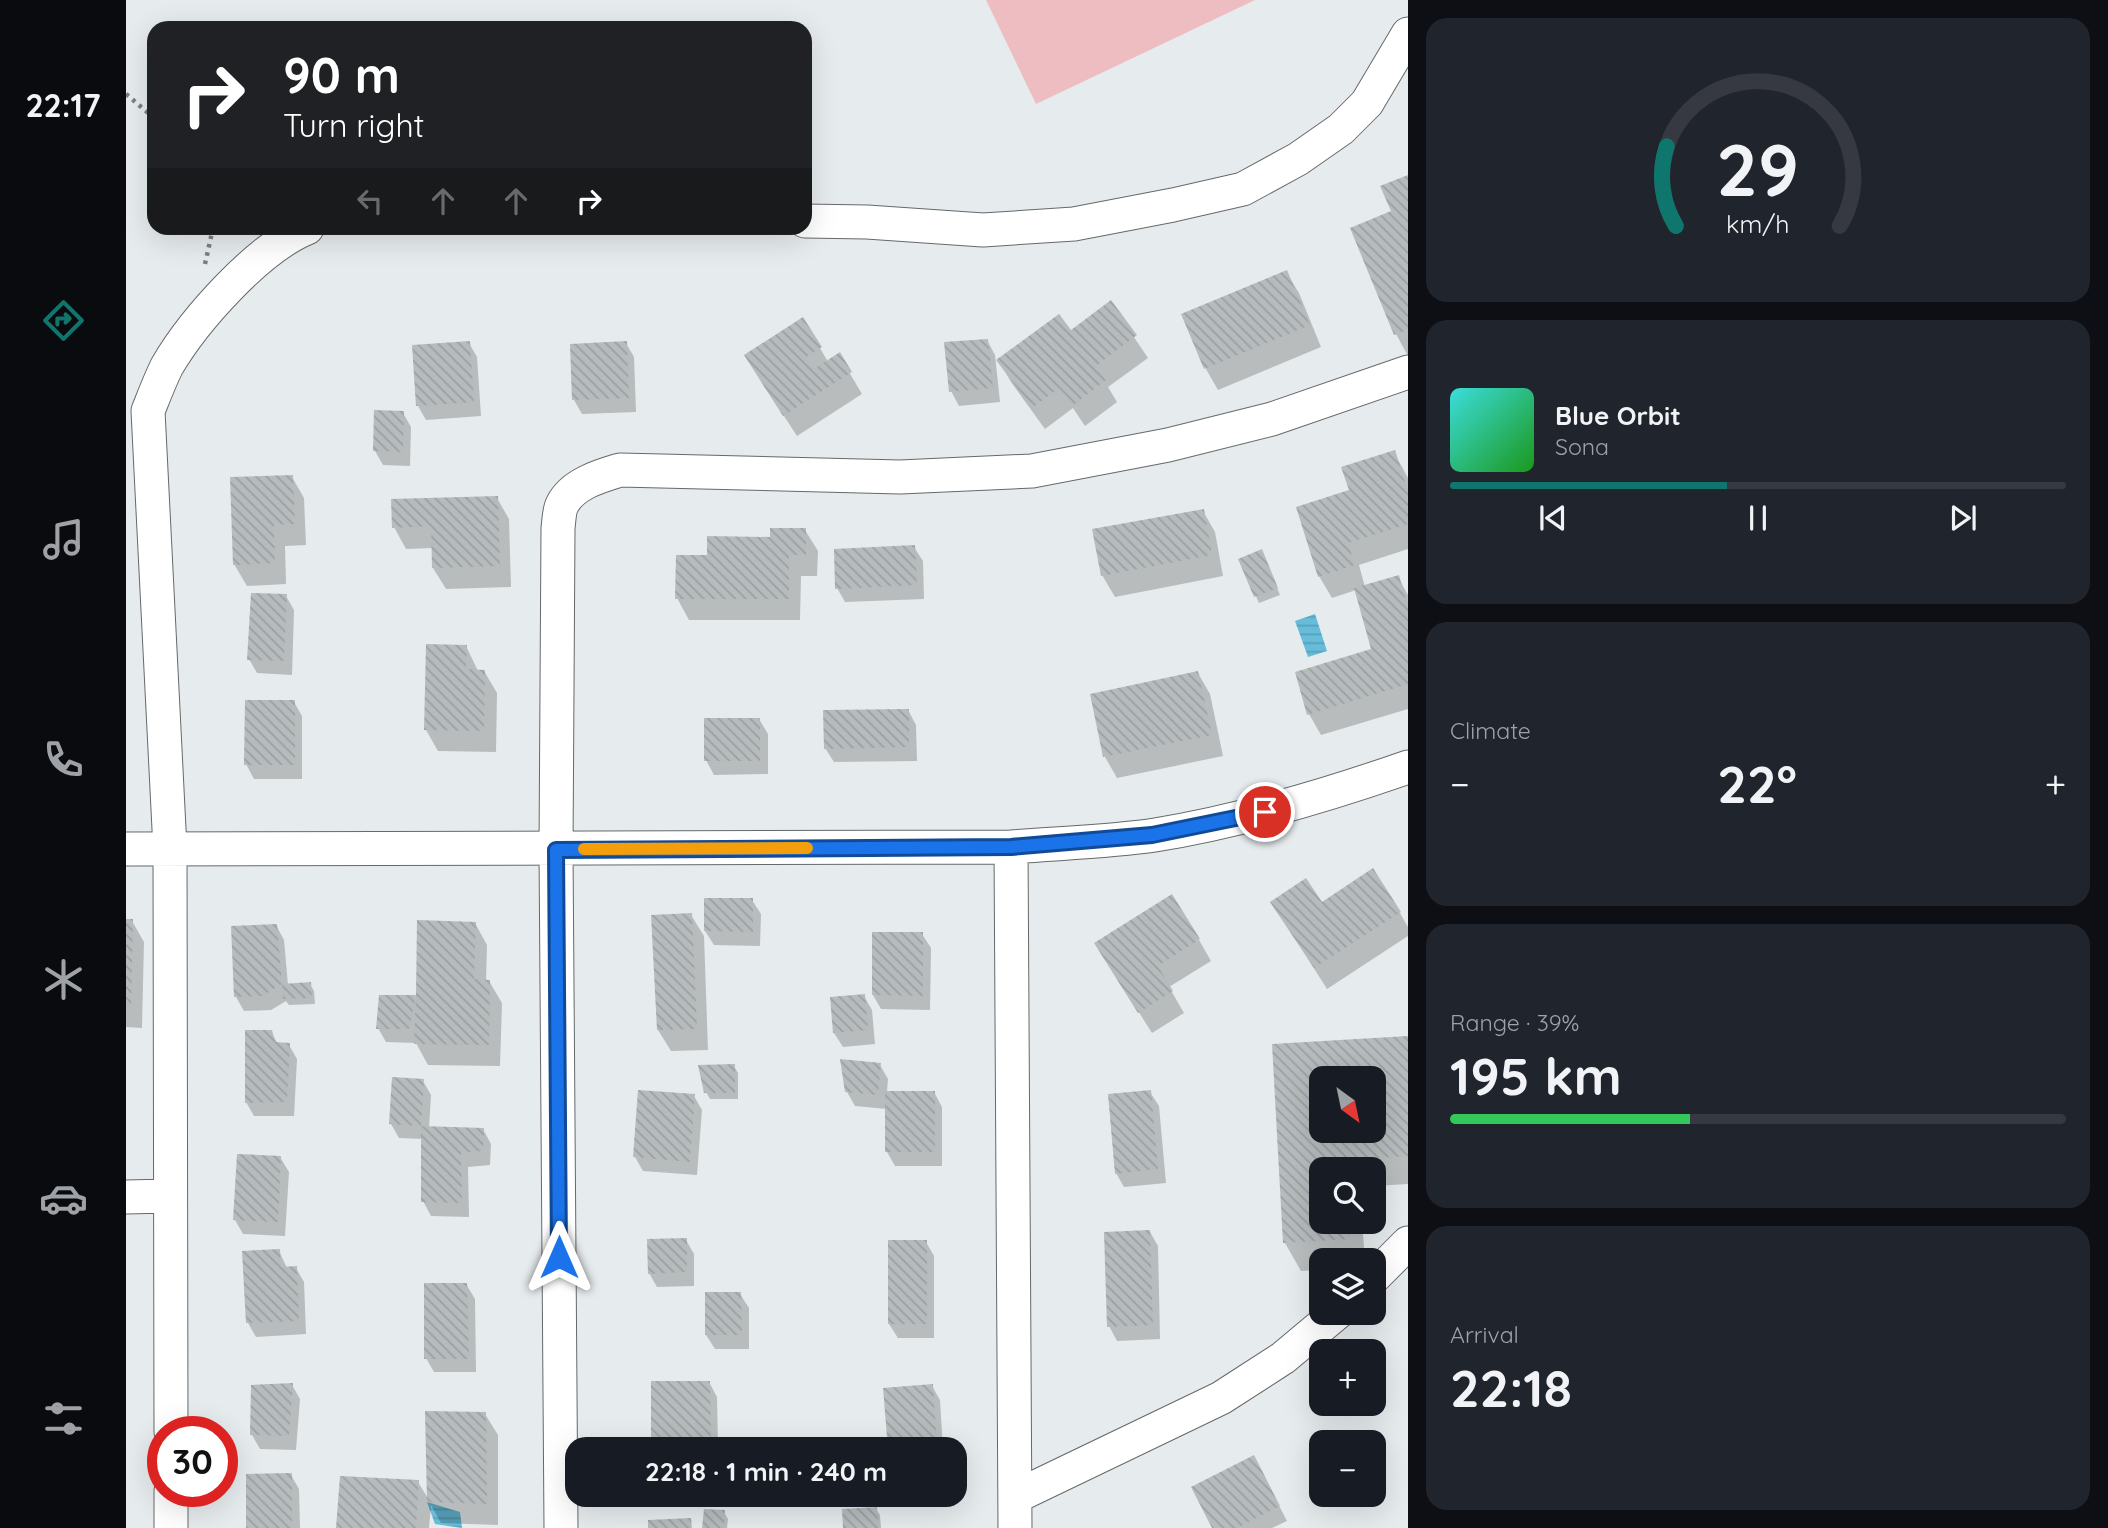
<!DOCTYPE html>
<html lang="en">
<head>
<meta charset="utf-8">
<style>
  :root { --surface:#171b24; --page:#20242c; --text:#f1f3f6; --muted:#9ea1a6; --line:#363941; --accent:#0f766e }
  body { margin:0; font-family:Quicksand,sans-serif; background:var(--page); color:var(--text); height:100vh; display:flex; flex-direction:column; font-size:26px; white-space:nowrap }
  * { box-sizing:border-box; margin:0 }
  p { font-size:23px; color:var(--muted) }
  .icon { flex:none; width:38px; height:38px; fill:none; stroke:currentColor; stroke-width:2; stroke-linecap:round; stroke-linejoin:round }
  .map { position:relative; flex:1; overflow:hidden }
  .details { display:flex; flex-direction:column; gap:18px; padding:18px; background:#0d0f14; width:700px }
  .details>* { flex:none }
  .banner { position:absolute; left:21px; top:21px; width:665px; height:214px; border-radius:21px; box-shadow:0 7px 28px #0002; background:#202124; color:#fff; overflow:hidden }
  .needle { width:46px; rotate:147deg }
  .buttons { position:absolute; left:1183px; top:1066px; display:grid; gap:14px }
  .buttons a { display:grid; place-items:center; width:77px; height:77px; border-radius:14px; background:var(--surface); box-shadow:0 7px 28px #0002; font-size:35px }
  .speed { position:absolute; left:21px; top:1416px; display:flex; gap:14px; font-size:35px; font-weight:700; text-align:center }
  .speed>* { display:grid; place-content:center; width:91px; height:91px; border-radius:50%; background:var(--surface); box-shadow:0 7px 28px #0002; line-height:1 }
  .speed .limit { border:10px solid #d22; background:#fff; color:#111 }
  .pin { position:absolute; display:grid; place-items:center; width:60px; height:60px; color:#fff; margin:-30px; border:4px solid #fff; border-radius:50%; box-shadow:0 2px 7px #0007 }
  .me { position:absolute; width:77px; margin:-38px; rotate:0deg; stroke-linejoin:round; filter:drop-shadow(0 0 5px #0008) }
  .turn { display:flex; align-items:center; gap:24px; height:147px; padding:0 21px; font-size:32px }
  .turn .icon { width:91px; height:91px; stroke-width:2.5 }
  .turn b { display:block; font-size:49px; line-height:60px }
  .lanes { display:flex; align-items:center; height:66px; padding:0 21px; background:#0003; justify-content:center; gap:35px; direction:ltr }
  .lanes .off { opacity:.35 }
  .big { font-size:52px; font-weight:800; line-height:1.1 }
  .details .tile { flex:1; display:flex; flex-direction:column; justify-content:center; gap:10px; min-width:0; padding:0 24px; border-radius:21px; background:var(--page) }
  .details .dial { align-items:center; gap:0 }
  .dial svg { height:182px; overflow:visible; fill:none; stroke:var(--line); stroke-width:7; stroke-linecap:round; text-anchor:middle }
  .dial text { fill:var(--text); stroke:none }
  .song { display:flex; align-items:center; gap:21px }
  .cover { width:84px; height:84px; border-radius:10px; background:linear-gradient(135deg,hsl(180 70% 55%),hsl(120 70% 35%)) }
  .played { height:7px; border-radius:4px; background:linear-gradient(90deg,var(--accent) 45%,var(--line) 45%) }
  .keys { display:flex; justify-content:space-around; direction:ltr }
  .heat { display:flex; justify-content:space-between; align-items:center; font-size:38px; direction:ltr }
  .charge { height:10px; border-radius:5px; background:linear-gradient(90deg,#34c759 39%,var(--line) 0) }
  .trip { position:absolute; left:439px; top:1437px; width:402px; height:70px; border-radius:21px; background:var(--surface); box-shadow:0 7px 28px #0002; font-weight:800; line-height:70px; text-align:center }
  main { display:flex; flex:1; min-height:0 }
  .menu { display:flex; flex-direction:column; width:126px; justify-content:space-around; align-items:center; background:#090b0e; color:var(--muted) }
  .menu .icon { width:49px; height:49px }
  .menu .on { color:var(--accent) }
  .menu b { font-size:32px; color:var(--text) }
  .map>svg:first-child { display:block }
</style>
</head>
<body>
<main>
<nav class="menu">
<b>22:17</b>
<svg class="icon on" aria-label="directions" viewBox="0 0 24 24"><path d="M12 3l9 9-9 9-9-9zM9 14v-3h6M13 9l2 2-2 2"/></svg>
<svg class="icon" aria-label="music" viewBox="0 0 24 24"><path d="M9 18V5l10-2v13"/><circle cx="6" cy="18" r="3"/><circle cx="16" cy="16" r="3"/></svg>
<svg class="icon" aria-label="phone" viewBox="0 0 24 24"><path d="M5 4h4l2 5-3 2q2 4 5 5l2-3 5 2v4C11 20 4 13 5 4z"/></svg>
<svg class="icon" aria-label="climate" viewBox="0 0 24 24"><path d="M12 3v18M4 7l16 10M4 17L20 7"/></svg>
<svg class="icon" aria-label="car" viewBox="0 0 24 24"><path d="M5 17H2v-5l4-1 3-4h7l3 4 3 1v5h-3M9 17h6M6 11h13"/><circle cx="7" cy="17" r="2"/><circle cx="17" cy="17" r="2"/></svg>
<svg class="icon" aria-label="filters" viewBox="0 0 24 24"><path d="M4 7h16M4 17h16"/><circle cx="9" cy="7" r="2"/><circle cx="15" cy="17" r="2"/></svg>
</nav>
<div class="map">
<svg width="1282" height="1528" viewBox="0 0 1282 1528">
  <defs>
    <pattern id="water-rules" width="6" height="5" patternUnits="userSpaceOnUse" patternTransform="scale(1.75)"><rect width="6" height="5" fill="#66bcd9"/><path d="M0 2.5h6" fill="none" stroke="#57a0b9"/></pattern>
    <pattern id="building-back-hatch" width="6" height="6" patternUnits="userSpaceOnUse" patternTransform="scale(1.75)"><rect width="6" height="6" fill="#b6bbbd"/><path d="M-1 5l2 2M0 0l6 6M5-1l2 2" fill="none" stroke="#9ba0a1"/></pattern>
  </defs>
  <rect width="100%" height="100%" fill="#e6ebed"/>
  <path fill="#eebdc2" d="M 860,0 L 1129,0 L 910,104 Z"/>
  <path fill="url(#water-rules)" d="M 1189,614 L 1201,651 L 1182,657 L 1169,621 Z
    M 301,1502 L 334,1512 L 336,1528 L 309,1524 Z"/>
  <path fill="#0003" fill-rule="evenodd" d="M 1282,176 L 1282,356 L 1270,334 L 1227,229 L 1267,212 L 1256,187 Z
    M 1160,272 L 1173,293 L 1195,347 L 1092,390 L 1080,369 L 1058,315 Z
    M 985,303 L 1022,358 L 982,387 L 991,402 L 959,426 L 947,408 L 919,429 L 885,382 L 873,361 L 945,332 Z
    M 861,340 L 869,355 L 874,402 L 833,406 L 825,391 Z
    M 343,343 L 351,357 L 355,416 L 300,420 L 292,406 L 288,346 Z
    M 500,343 L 508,357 L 510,412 L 456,414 L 448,400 Z
    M 694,348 L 702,362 L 713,355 L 736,394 L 671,436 L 632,376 Z
    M 277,413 L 285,427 L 284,466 L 257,465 L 249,451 Z
    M 1268,452 L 1282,478 L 1282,549 L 1233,565 L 1239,587 L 1272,577 L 1282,595 L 1282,709 L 1195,735 L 1183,714 L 1247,651 L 1230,590 L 1206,598 L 1193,576 L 1225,491 Z
    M 166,477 L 178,498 L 180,545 L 159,546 L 160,584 L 121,586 L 108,564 Z
    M 371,498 L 383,519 L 385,587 L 320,589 L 307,568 L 307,548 L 280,549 L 268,527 Z
    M 1077,511 L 1089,532 L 1097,576 L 989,597 L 976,575 Z
    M 679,530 L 692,551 L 691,576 L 675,576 L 674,620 L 563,620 L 551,598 L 645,539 Z
    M 788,547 L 797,561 L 798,599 L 719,602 L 711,588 Z
    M 1139,558 L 1154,595 L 1133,603 L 1114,560 Z
    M 160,596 L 168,610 L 166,675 L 131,673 L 123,659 Z
    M 340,646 L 352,671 L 358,671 L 371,693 L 370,752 L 312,751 L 300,730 Z
    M 1072,673 L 1084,694 L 1097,756 L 991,778 L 979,757 L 966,695 Z
    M 168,702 L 176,716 L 176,779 L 128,779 L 120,764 Z
    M 782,710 L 790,725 L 791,761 L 708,762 L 699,748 Z
    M 633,719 L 642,734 L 642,774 L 588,775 L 580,760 Z
    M 626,900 L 635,914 L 634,946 L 588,945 L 579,931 Z
    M 1146,902 L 1274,913 L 1282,927 L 1282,936 L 1201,989 Z
    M 565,915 L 578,936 L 582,1050 L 545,1051 L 532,1030 Z
    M 0,921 L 6,921 L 18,942 L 16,1028 L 0,1027 Z
    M 349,923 L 361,945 L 360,981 L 363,981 L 376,1003 L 374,1066 L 302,1065 L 290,1043 L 260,1042 L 252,1028 L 255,997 L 291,997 Z
    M 150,925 L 158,940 L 162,985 L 184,984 L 188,991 L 189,1004 L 163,1005 L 160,1001 L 145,1010 L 118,1011 L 110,997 Z
    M 796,934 L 805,948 L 804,1010 L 755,1009 L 747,995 Z
    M 1073,940 L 1085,961 L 1043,987 L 1058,1013 L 1026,1033 L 983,965 Z
    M 738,996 L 746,1010 L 749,1044 L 717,1047 L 708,1033 Z
    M 145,1032 L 152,1044 L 163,1045 L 171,1059 L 168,1116 L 128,1116 L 120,1102 Z
    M 1282,1037 L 1282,1184 L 1248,1186 L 1248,1169 L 1195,1169 L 1195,1222 L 1236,1222 L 1239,1260 L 1195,1260 L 1195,1270 L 1175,1271 L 1159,1243 L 1148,1046 ZM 1195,1078 L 1248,1078 L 1248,1130 L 1195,1130 Z
    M 754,1065 L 762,1079 L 761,1092 L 808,1092 L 816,1107 L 816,1166 L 769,1166 L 761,1152 L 761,1109 L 729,1106 L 721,1092 Z
    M 608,1066 L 612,1073 L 612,1099 L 584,1099 L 580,1092 Z
    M 297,1081 L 305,1095 L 303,1128 L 357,1129 L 365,1144 L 364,1165 L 342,1167 L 343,1217 L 305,1216 L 297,1201 L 297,1139 L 273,1138 L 265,1124 Z
    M 1024,1092 L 1033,1106 L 1040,1183 L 998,1187 L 990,1173 Z
    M 568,1096 L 576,1110 L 571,1175 L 517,1171 L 509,1157 Z
    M 154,1157 L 163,1172 L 159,1236 L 117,1234 L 109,1220 Z
    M 1024,1232 L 1032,1246 L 1034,1339 L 991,1341 L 983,1326 Z
    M 560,1240 L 568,1254 L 568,1286 L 531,1287 L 523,1273 Z
    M 800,1242 L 808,1256 L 808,1338 L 772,1338 L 763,1324 Z
    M 153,1251 L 161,1268 L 170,1268 L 178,1282 L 180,1334 L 130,1337 L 122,1323 Z
    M 340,1284 L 349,1299 L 350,1372 L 308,1372 L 300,1358 Z
    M 614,1294 L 623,1308 L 623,1349 L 589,1349 L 580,1335 Z
    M 583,1382 L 591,1397 L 592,1446 L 620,1445 L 622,1449 L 530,1449 L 527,1444 Z
    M 166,1385 L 174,1399 L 170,1450 L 134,1449 L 126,1435 Z
    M 806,1386 L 814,1400 L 817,1449 L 763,1449 L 759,1389 Z
    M 359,1414 L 372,1435 L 372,1525 L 315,1523 L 305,1505 L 303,1528 L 212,1528 L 292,1482 L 303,1500 Z
    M 1135,1471 L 1161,1521 L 1146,1528 L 1088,1528 Z
    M 165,1475 L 173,1489 L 174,1528 L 122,1528 Z
    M 750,1509 L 754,1515 L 755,1528 L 719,1528 Z
    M 598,1512 L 602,1519 L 601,1528 L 578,1528 Z"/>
  <path fill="url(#building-back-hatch)" fill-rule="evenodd" d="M 1282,175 L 1282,330 L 1268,335 L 1224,228 L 1265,211 L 1254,186 Z
    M 1161,270 L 1184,325 L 1078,369 L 1055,314 Z
    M 985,300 L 1011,335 L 970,366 L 980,380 L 946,406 L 933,388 L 906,408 L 870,360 L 933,314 L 945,330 Z
    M 677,317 L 696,347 L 680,357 L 688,369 L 714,352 L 726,372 L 657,416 L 618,355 Z
    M 862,339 L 867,388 L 823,392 L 818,342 Z
    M 344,341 L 348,402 L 290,406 L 286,345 Z
    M 501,341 L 503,398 L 446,400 L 444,344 Z
    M 248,410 L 278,411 L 277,452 L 247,451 Z
    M 1269,450 L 1282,492 L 1282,524 L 1222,543 L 1229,565 L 1192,577 L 1170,507 L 1223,490 L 1215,467 Z
    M 167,475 L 169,524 L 148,525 L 149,563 L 107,565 L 104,477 Z
    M 372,496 L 374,566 L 306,568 L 305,526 L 266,528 L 265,499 Z
    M 1078,509 L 1086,555 L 975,576 L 966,529 Z
    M 644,528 L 680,528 L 680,555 L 663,555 L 663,599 L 549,599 L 550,555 L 581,555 L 581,536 L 644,537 Z
    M 789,545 L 791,585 L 709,589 L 708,549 Z
    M 1136,549 L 1152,588 L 1128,597 L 1112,559 Z
    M 1273,575 L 1282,607 L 1282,684 L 1181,715 L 1169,672 L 1245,649 L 1228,588 Z
    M 125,593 L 161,594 L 158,661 L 121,660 Z
    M 300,644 L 341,645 L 340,669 L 359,670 L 358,731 L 298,730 Z
    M 1072,671 L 1086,735 L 977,757 L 964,694 Z
    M 119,700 L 169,700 L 169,765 L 118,765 Z
    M 783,709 L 783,747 L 698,749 L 697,710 Z
    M 578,718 L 634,718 L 634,761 L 578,761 Z
    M 1247,868 L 1275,912 L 1188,968 L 1144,902 L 1180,878 L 1196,902 Z
    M 1046,894 L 1074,939 L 1032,966 L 1047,991 L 1012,1013 L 968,943 Z
    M 578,898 L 627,898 L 627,932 L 578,931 Z
    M 566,913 L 571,1029 L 531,1030 L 525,915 Z
    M 0,919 L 7,919 L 5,1007 L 0,1007 Z
    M 291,920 L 350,922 L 348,979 L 364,980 L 363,1045 L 288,1044 L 290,995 L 283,1029 L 250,1029 L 253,995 L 290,995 Z
    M 151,924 L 156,984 L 185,982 L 186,998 L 157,999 L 156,984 L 136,996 L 108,997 L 105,926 Z
    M 746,932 L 797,932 L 797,996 L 746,995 Z
    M 739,994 L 742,1030 L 707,1033 L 704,997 Z
    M 119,1030 L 146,1030 L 149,1042 L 164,1043 L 161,1102 L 119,1103 Z
    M 1282,1036 L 1282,1156 L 1219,1160 L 1220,1169 L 1195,1169 L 1195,1222 L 1223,1222 L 1224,1239 L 1157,1243 L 1146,1044 ZM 1195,1078 L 1248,1078 L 1248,1130 L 1195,1130 Z
    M 714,1059 L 755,1063 L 752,1095 L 719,1092 Z
    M 609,1064 L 609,1093 L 578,1093 L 572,1065 Z
    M 266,1077 L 298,1079 L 295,1126 L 358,1128 L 357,1151 L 335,1153 L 336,1203 L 295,1202 L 295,1126 L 263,1124 Z
    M 512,1090 L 569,1094 L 564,1162 L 507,1157 Z
    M 1025,1090 L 1032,1169 L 989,1174 L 982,1094 Z
    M 759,1091 L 809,1091 L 809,1152 L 759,1152 Z
    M 111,1154 L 155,1156 L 152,1222 L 107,1220 Z
    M 1024,1230 L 1027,1325 L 981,1327 L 978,1232 Z
    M 561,1238 L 561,1272 L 522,1274 L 521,1239 Z
    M 762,1240 L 801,1240 L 801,1324 L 762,1324 Z
    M 154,1249 L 155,1267 L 171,1266 L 173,1321 L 120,1323 L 116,1251 Z
    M 298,1283 L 341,1283 L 343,1359 L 298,1359 Z
    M 579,1292 L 615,1292 L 616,1335 L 579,1335 Z
    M 525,1381 L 584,1381 L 585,1444 L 525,1445 Z
    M 167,1383 L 163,1436 L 124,1435 L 125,1385 Z
    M 807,1384 L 811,1446 L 762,1449 L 757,1388 Z
    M 299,1411 L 360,1412 L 361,1504 L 301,1502 Z
    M 751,1439 L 752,1449 L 715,1449 L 714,1440 Z
    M 585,1444 L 621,1444 L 621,1449 L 585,1449 Z
    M 1128,1455 L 1154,1506 L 1111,1528 L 1086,1528 L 1065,1487 Z
    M 166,1473 L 166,1528 L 120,1528 L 120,1474 Z
    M 214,1476 L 293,1480 L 290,1528 L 210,1528 Z
    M 751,1507 L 753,1528 L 717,1528 L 716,1509 Z
    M 578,1509 L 599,1510 L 598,1528 L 576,1528 Z
    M 565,1518 L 566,1528 L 522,1528 L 522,1520 Z"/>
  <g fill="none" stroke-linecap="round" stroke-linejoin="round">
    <g stroke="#65696b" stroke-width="35">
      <path id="minor" d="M 679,221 L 741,222 L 857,230 L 948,224 L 1047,205 L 1117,189 L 1172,159 L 1215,129 L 1241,103 L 1282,34
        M 885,847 L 889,1528
        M 0,849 L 885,847 C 933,843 982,842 1029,835 C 1116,821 1199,796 1282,767
        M 0,1197 L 43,1196
        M 1248,1277 L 1282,1243
        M 45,1432 L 44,849 L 22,411 C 28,396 34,380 41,366 C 68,320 132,248 181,228
        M 45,1491 L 45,1528
        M 889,1497 L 1095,1398 L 1157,1358 L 1212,1312
        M 435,1528 L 430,850 L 432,528 C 433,521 433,511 436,505 C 446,484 474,476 494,470 L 774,477 L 906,471 L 1042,445 L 1146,419 L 1282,372"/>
    </g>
    <path stroke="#7d8082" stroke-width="4.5" stroke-dasharray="3.5 5" stroke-linecap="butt" d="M 0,94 L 28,118
      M 79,264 L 87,228"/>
    <use href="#minor" stroke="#fff" stroke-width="33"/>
  </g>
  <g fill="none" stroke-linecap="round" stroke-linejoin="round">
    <g stroke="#114b97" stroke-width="18">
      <path id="route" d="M 433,1257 L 430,850 L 885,847 L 1026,835 L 1139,812"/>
    </g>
    <use href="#route" stroke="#1a73e8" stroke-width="12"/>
    <path stroke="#f59e0b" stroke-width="12" d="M 458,849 L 681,848"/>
  </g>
</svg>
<div class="buttons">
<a><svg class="needle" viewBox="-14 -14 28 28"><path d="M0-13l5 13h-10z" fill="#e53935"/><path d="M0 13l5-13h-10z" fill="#9ea1a6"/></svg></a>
<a><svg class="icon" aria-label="search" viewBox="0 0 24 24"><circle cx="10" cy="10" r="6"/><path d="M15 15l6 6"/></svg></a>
<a><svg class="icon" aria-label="layers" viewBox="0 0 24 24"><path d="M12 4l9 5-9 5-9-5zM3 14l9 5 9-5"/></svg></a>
<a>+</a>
<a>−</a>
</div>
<div class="speed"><div class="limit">30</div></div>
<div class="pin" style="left:1139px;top:812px;background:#d93025"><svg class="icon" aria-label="arrive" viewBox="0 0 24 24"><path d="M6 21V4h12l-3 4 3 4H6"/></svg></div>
<svg class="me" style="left:433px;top:1257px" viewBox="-20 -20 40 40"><path d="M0-17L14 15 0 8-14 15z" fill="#1a73e8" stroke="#fff" stroke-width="4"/></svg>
<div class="trip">22:18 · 1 min · 240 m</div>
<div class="banner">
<div class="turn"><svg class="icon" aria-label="right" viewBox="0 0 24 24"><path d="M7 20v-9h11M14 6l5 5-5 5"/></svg><div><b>90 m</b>Turn right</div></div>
<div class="lanes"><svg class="icon off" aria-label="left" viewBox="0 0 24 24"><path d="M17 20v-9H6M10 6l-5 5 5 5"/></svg><svg class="icon off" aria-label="ahead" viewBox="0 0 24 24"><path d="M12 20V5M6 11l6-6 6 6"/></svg><svg class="icon off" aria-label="ahead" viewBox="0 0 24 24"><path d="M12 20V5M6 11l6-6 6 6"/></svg><svg class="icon" aria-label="right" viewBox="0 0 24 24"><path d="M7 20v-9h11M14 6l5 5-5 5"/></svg></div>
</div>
</div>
<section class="details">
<div class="tile dial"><svg viewBox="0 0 100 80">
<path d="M14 69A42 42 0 1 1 86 69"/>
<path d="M14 69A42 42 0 0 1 10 34" stroke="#0f766e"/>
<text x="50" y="56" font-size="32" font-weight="700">29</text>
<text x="50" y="72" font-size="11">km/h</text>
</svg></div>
<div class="tile">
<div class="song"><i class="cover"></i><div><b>Blue Orbit</b><p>Sona</p></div></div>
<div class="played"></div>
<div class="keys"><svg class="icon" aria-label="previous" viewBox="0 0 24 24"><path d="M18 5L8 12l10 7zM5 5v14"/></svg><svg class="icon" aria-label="pause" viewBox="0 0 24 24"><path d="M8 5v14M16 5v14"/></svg><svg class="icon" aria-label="next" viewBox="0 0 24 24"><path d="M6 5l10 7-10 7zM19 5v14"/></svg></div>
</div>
<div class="tile"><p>Climate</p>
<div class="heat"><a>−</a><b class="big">22°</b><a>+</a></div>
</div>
<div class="tile"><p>Range · 39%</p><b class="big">195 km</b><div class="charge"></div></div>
<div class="tile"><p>Arrival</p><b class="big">22:18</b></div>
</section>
</main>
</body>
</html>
